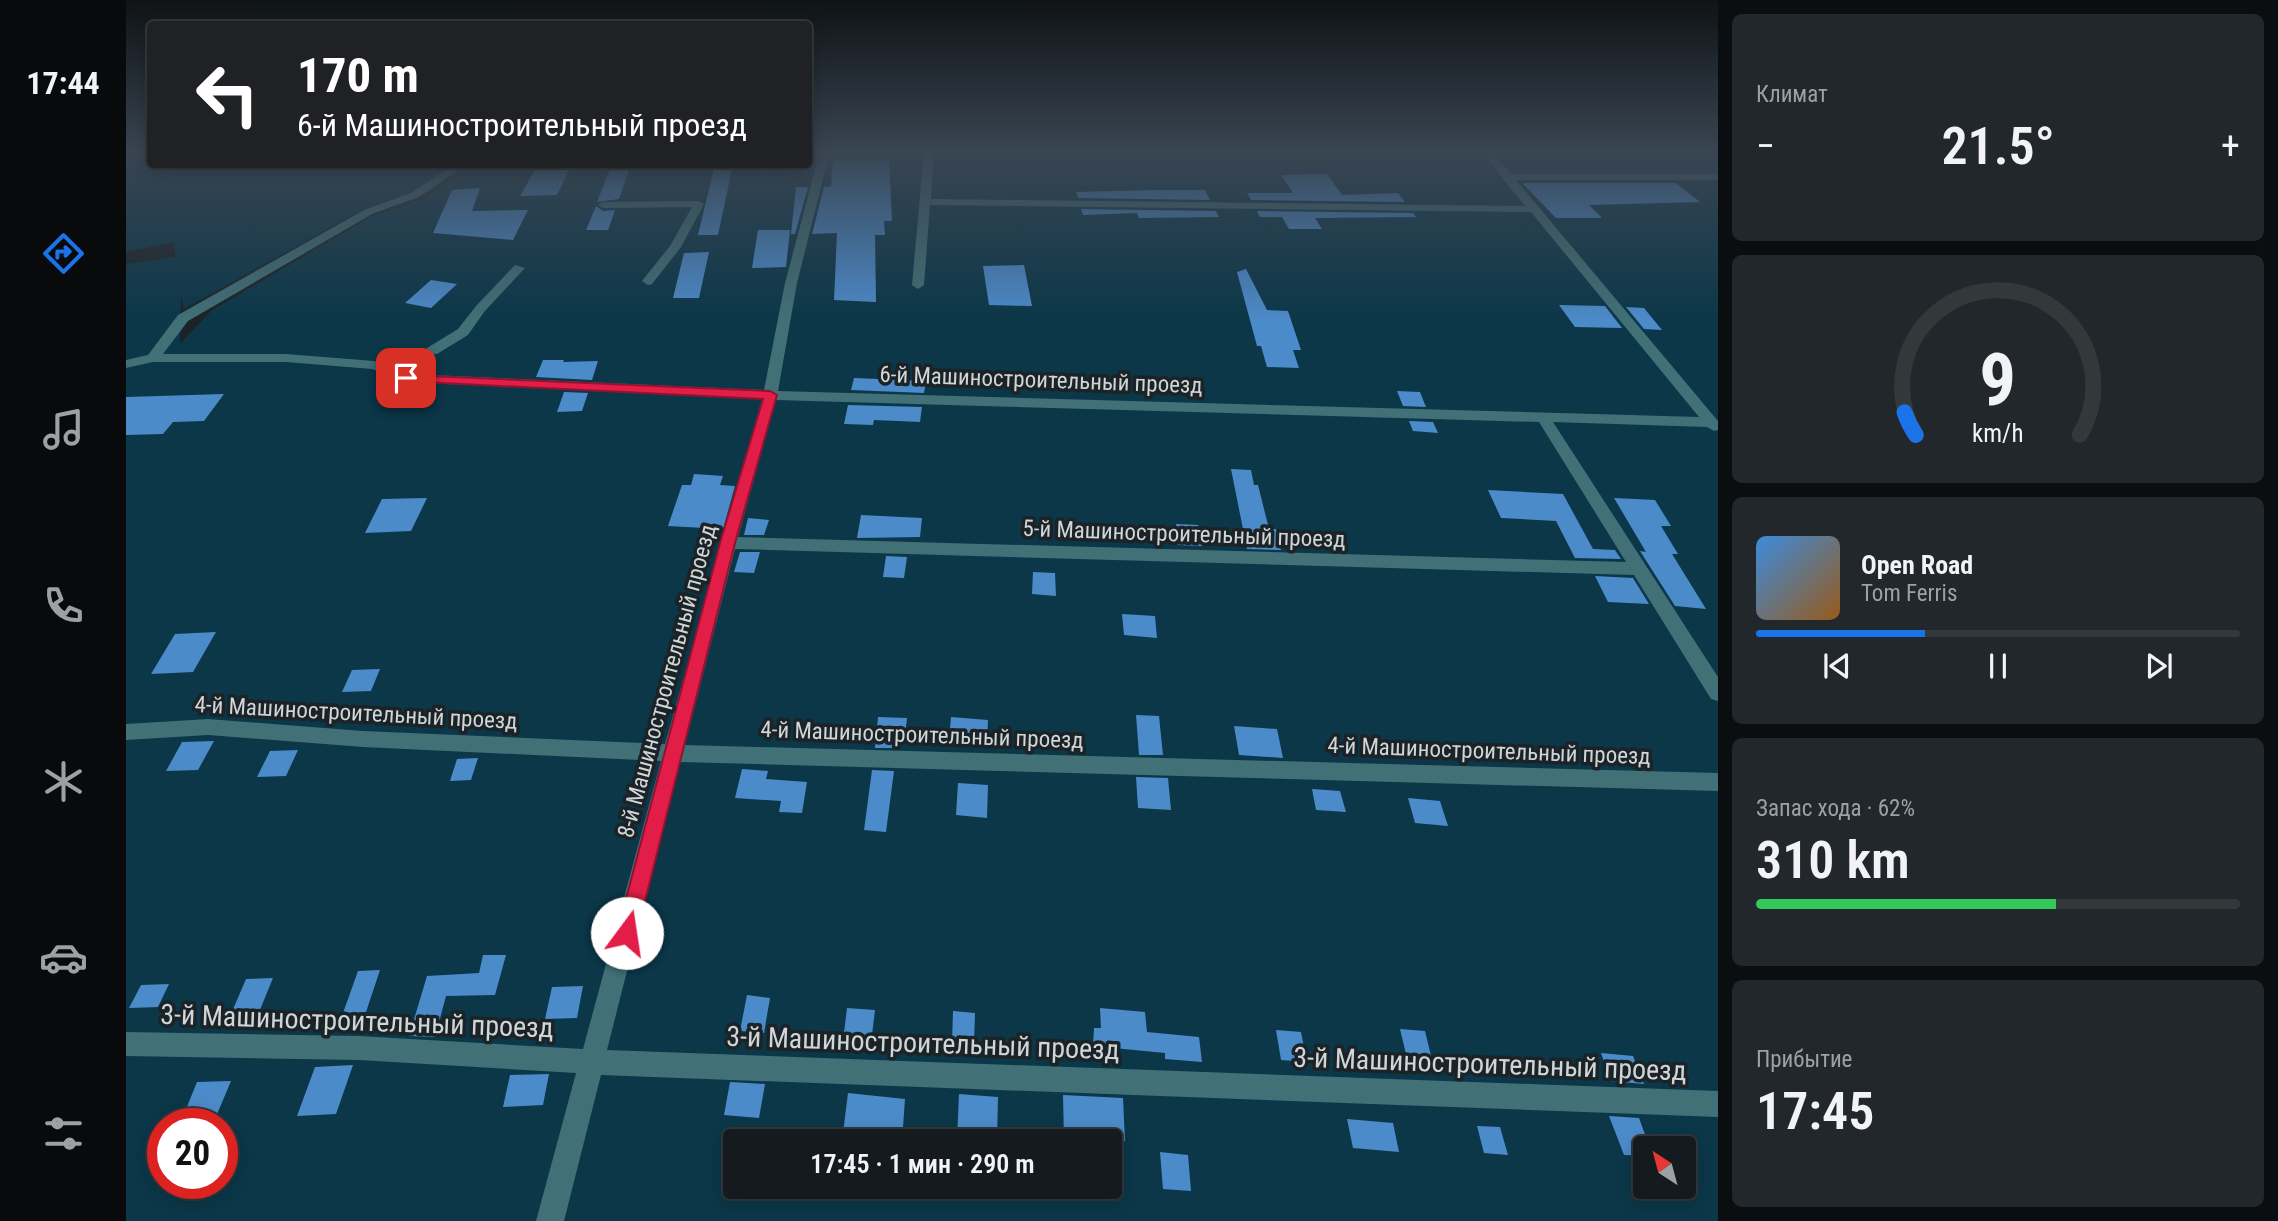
<!DOCTYPE html>
<html lang="ru">
<head>
<meta charset="utf-8">
<style>
  :root { --surface:#141a1d; --page:#21272a; --text:#f1f3f6; --muted:#9da1a4; --line:#33383b; --accent:#1a73e8 }
  body { margin:0; font-family:"Roboto Condensed",sans-serif; background:var(--page); color:var(--text); height:100vh; display:flex; flex-direction:column; font-size:26px; white-space:nowrap }
  * { box-sizing:border-box; margin:0 }
  p { font-size:23px; color:var(--muted) }
  .icon { flex:none; width:38px; height:38px; fill:none; stroke:currentColor; stroke-width:2; stroke-linecap:round; stroke-linejoin:round }
  .map { position:relative; flex:1; overflow:hidden }
  .drawer { display:flex; flex-direction:column; gap:14px; padding:14px; background:#0b0e10; width:560px }
  .drawer>* { flex:none }
  .top-card { position:absolute; left:21px; top:21px; width:665px; height:147px; border-radius:7px; box-shadow:0 4px 18px #0003,0 0 0 2px var(--line); background:#202124; color:#fff; overflow:hidden }
  .needle { width:46px; rotate:324deg }
  .buttons { position:absolute; left:1507px; top:1136px; display:grid; gap:14px }
  .buttons a { display:grid; place-items:center; width:63px; height:63px; border-radius:7px; background:var(--surface); box-shadow:0 4px 18px #0003,0 0 0 2px var(--line); font-size:35px }
  .speed { position:absolute; left:21px; top:1108px; display:flex; gap:14px; font-size:35px; font-weight:700; text-align:center }
  .speed>* { display:grid; place-content:center; width:91px; height:91px; border-radius:50%; background:var(--surface); box-shadow:0 4px 18px #0003,0 0 0 2px var(--line); line-height:1 }
  .speed .limit { border:10px solid #d22; background:#fff; color:#111 }
  .pin { position:absolute; display:grid; place-items:center; width:60px; height:60px; color:#fff; margin:-30px; border-radius:14px; box-shadow:0 4px 10px #0006 }
  .me { position:absolute; width:77px; margin:-38px; rotate:14deg; stroke-linejoin:round; filter:drop-shadow(0 0 5px #0008) }
  .turn { display:flex; align-items:center; gap:24px; height:147px; padding:0 35px; font-size:32px }
  .turn .icon { width:91px; height:91px; stroke-width:2.5 }
  .turn b { display:block; font-size:49px; line-height:60px }
  .big { font-size:52px; font-weight:600; line-height:1.1 }
  .drawer .card { flex:1; display:flex; flex-direction:column; justify-content:center; gap:10px; min-width:0; padding:0 24px; border-radius:10px; background:var(--page) }
  .drawer .dial { align-items:center; gap:0 }
  .dial svg { height:182px; overflow:visible; fill:none; stroke:var(--line); stroke-width:7; stroke-linecap:round; text-anchor:middle }
  .dial text { fill:var(--text); stroke:none }
  .song { display:flex; align-items:center; gap:21px }
  .cover { width:84px; height:84px; border-radius:10px; background:linear-gradient(135deg,hsl(210 70% 55%),hsl(30 70% 35%)) }
  .played { height:7px; border-radius:4px; background:linear-gradient(90deg,var(--accent) 35%,var(--line) 35%) }
  .keys { display:flex; justify-content:space-around; direction:ltr }
  .heat { display:flex; justify-content:space-between; align-items:center; font-size:38px; direction:ltr }
  .charge { height:10px; border-radius:5px; background:linear-gradient(90deg,#34c759 62%,var(--line) 0) }
  .trip { position:absolute; left:597px; top:1129px; width:399px; height:70px; border-radius:7px; background:var(--surface); box-shadow:0 4px 18px #0003,0 0 0 2px var(--line); font-weight:600; line-height:70px; text-align:center }
  main { display:flex; flex:1; min-height:0 }
  .tabs { display:flex; flex-direction:column; width:126px; justify-content:space-around; align-items:center; background:#080a0c; color:var(--muted) }
  .tabs .icon { width:49px; height:49px }
  .tabs .active { color:var(--accent) }
  .tabs b { font-size:32px; color:var(--text) }
  .map>svg:first-child { display:block }
</style>
</head>
<body>
<main>
<nav class="tabs">
<b>17:44</b>
<svg class="icon active" aria-label="directions" viewBox="0 0 24 24"><path d="M12 3l9 9-9 9-9-9zM9 14v-3h6M13 9l2 2-2 2"/></svg>
<svg class="icon" aria-label="music" viewBox="0 0 24 24"><path d="M9 18V5l10-2v13"/><circle cx="6" cy="18" r="3"/><circle cx="16" cy="16" r="3"/></svg>
<svg class="icon" aria-label="phone" viewBox="0 0 24 24"><path d="M5 4h4l2 5-3 2q2 4 5 5l2-3 5 2v4C11 20 4 13 5 4z"/></svg>
<svg class="icon" aria-label="climate" viewBox="0 0 24 24"><path d="M12 3v18M4 7l16 10M4 17L20 7"/></svg>
<svg class="icon" aria-label="car" viewBox="0 0 24 24"><path d="M5 17H2v-5l4-1 3-4h7l3 4 3 1v5h-3M9 17h6M6 11h13"/><circle cx="7" cy="17" r="2"/><circle cx="17" cy="17" r="2"/></svg>
<svg class="icon" aria-label="filters" viewBox="0 0 24 24"><path d="M4 7h16M4 17h16"/><circle cx="9" cy="7" r="2"/><circle cx="15" cy="17" r="2"/></svg>
</nav>
<div class="map">
<svg width="1592" height="1221" viewBox="0 0 1592 1221">
  <rect width="100%" height="100%" fill="#1b2327"/>
  <path fill="#0b3749" fill-rule="evenodd" d="M 0,151 L 24,151 L 24,164 L 331,165 L 285,195 L 236,210 L 58,309 L 55,295 L 54,344 L 85,311 L 246,216 L 297,199 L 345,165 L 682,164 L 683,151 L 1592,151 L 1592,1221 L 0,1221 L 0,264 L 50,257 L 47,242 L 0,252 ZM 37,1124 L 96,1124 L 96,1183 L 37,1183 ZM 609,1141 L 984,1141 L 984,1186 L 609,1186 ZM 1519,1148 L 1558,1148 L 1558,1186 L 1519,1186 Z"/>
  <path fill="#4c8bca" d="M 707,159 L 763,159 L 766,221 L 758,221 L 759,235 L 749,235 L 750,302 L 708,300 L 711,233 L 686,234 L 698,187 L 705,186 Z
    M 424,164 L 446,164 L 431,195 L 394,196 L 411,166 Z
    M 486,164 L 505,164 L 493,199 L 471,202 Z
    M 589,165 L 606,169 L 592,235 L 572,235 Z
    M 1201,174 L 1216,195 L 1272,193 L 1279,202 L 1125,200 L 1121,193 L 1167,193 L 1155,175 Z
    M 1396,183 L 1550,183 L 1574,202 L 1463,205 L 1476,218 L 1430,218 Z
    M 670,187 L 682,187 L 669,234 L 665,234 Z
    M 354,188 L 346,211 L 402,210 L 387,240 L 307,233 L 326,190 Z
    M 1028,190 L 1079,190 L 1084,200 L 952,198 L 950,192 Z
    M 470,206 L 477,211 L 489,210 L 482,230 L 460,230 Z
    M 955,209 L 1090,211 L 1093,217 L 1013,218 L 1011,213 L 957,215 Z
    M 1131,211 L 1287,213 L 1290,217 L 1189,218 L 1196,229 L 1163,229 L 1156,217 L 1134,217 Z
    M 632,230 L 664,230 L 660,267 L 626,268 Z
    M 583,252 L 573,298 L 547,298 L 558,253 Z
    M 898,265 L 906,306 L 863,305 L 857,266 Z
    M 1120,269 L 1141,310 L 1162,311 L 1175,350 L 1167,350 L 1173,368 L 1141,367 L 1135,346 L 1131,346 L 1111,272 Z
    M 305,280 L 331,284 L 305,308 L 279,303 Z
    M 1433,305 L 1479,306 L 1496,328 L 1449,327 Z
    M 1500,307 L 1518,308 L 1536,330 L 1518,329 Z
    M 417,360 L 438,360 L 437,362 L 472,361 L 466,380 L 410,377 Z
    M 728,378 L 800,381 L 798,393 L 725,390 Z
    M 1271,391 L 1294,392 L 1300,407 L 1277,406 Z
    M 438,392 L 462,393 L 456,411 L 431,412 Z
    M 98,394 L 78,421 L 47,422 L 37,434 L 0,435 L 0,397 Z
    M 722,405 L 796,407 L 794,422 L 748,420 L 747,425 L 718,424 Z
    M 1283,421 L 1307,422 L 1312,433 L 1287,431 Z
    M 1105,469 L 1125,470 L 1128,485 L 1132,485 L 1143,529 L 1150,529 L 1155,550 L 1121,549 Z
    M 568,474 L 597,476 L 594,485 L 609,486 L 597,529 L 542,526 L 556,485 L 565,485 Z
    M 1362,490 L 1437,494 L 1467,549 L 1489,550 L 1495,559 L 1449,558 L 1430,521 L 1375,518 Z
    M 301,498 L 285,531 L 239,533 L 256,499 Z
    M 1488,498 L 1529,500 L 1545,526 L 1535,526 L 1552,554 L 1546,554 L 1580,609 L 1549,606 L 1514,551 L 1520,552 Z
    M 735,515 L 796,518 L 794,537 L 731,538 Z
    M 622,518 L 643,520 L 638,535 L 618,535 Z
    M 1050,524 L 1072,525 L 1076,546 L 1052,545 Z
    M 614,552 L 634,552 L 628,573 L 608,572 Z
    M 760,556 L 781,557 L 778,578 L 757,577 Z
    M 907,572 L 929,573 L 930,596 L 906,594 Z
    M 1469,576 L 1507,578 L 1523,604 L 1482,602 Z
    M 996,614 L 1029,616 L 1031,638 L 998,635 Z
    M 90,632 L 67,672 L 25,674 L 49,634 Z
    M 254,669 L 245,691 L 216,692 L 226,670 Z
    M 1010,715 L 1033,716 L 1037,755 L 1013,755 Z
    M 752,717 L 781,718 L 778,743 L 771,742 L 770,748 L 749,748 Z
    M 825,717 L 862,720 L 861,743 L 823,740 Z
    M 1108,726 L 1151,729 L 1157,758 L 1113,755 Z
    M 88,741 L 72,770 L 40,771 L 56,742 Z
    M 172,750 L 160,776 L 131,777 L 144,751 Z
    M 352,758 L 345,780 L 324,781 L 331,759 Z
    M 616,769 L 642,771 L 640,779 L 681,782 L 676,813 L 653,812 L 655,801 L 609,798 Z
    M 746,770 L 768,771 L 760,832 L 738,830 Z
    M 1010,777 L 1042,778 L 1045,810 L 1012,808 Z
    M 832,783 L 862,785 L 861,818 L 830,815 Z
    M 1186,789 L 1214,791 L 1220,812 L 1190,810 Z
    M 1282,798 L 1314,801 L 1322,826 L 1289,823 Z
    M 357,955 L 380,955 L 369,995 L 320,996 L 309,1037 L 283,1036 L 301,976 L 353,973 Z
    M 254,970 L 240,1012 L 217,1013 L 232,971 Z
    M 147,978 L 127,1027 L 99,1028 L 120,979 Z
    M 43,984 L 32,1007 L 3,1008 L 15,985 Z
    M 457,986 L 451,1018 L 419,1019 L 426,987 Z
    M 621,995 L 644,998 L 638,1033 L 614,1031 Z
    M 721,1008 L 749,1010 L 745,1043 L 717,1041 Z
    M 974,1008 L 1019,1012 L 1021,1032 L 1073,1037 L 1076,1062 L 1039,1059 L 1039,1053 L 967,1046 L 968,1028 L 975,1028 Z
    M 827,1011 L 849,1013 L 848,1044 L 826,1042 Z
    M 1274,1029 L 1299,1031 L 1306,1060 L 1281,1058 Z
    M 1150,1030 L 1175,1032 L 1181,1062 L 1155,1060 Z
    M 1475,1053 L 1507,1056 L 1518,1084 L 1485,1081 Z
    M 227,1065 L 210,1114 L 171,1116 L 189,1067 Z
    M 423,1074 L 417,1105 L 377,1107 L 384,1075 Z
    M 105,1081 L 87,1124 L 54,1124 L 71,1082 Z
    M 604,1082 L 639,1084 L 633,1118 L 598,1115 Z
    M 722,1093 L 779,1099 L 776,1141 L 716,1141 Z
    M 833,1094 L 872,1097 L 871,1141 L 831,1138 Z
    M 937,1095 L 997,1098 L 999,1141 L 938,1141 Z
    M 1483,1116 L 1513,1118 L 1524,1148 L 1519,1148 L 1519,1156 L 1498,1155 Z
    M 1221,1119 L 1267,1123 L 1273,1152 L 1227,1148 Z
    M 1351,1126 L 1374,1127 L 1382,1155 L 1358,1153 Z
    M 1034,1152 L 1062,1155 L 1065,1191 L 1037,1189 Z"/>
  <g fill="none" stroke-linecap="round" stroke-linejoin="round">
    <path fill="#417077" fill-rule="evenodd" d="M 694,151 L 704,151 L 671,283 L 652,391 L 1573,417 L 1405,212 L 804,205 L 798,285 L 792,289 L 786,285 L 798,151 L 808,151 L 805,199 L 1399,206 L 1355,151 L 1366,151 L 1385,174 L 1592,174 L 1592,180 L 1390,180 L 1592,421 L 1592,430 L 1588,431 L 1581,427 L 1427,422 L 1592,677 L 1592,701 L 1585,699 L 1508,575 L 609,549 L 559,745 L 1592,773 L 1592,791 L 554,762 L 481,1050 L 1592,1091 L 1592,1117 L 475,1075 L 438,1221 L 410,1221 L 450,1073 L 233,1060 L 0,1056 L 0,1032 L 233,1036 L 457,1049 L 535,761 L 237,747 L 82,735 L 0,740 L 0,724 L 82,719 L 237,731 L 539,744 L 636,399 L 280,382 L 246,369 L 160,362 L 27,362 L 0,368 L 0,360 L 22,355 L 52,315 L 238,210 L 285,193 L 329,164 L 342,164 L 293,197 L 246,214 L 62,321 L 37,354 L 160,354 L 248,361 L 282,374 L 638,390 L 659,283 ZM 650,400 L 1413,422 L 1500,562 L 612,537 Z
      M 573,201 L 578,204 L 555,247 L 526,284 L 522,285 L 516,281 L 544,246 L 566,207 L 477,208 L 472,205 L 477,202 Z
      M 389,265 L 399,268 L 358,312 L 342,335 L 311,354 L 301,354 L 301,348 L 332,329 L 350,306 Z"/>
  </g>
  <linearGradient id="sky" x2="0" y2="1"><stop stop-color="#0f1315"/><stop offset="0.47" stop-color="#394552"/><stop offset="1" stop-color="#394552" stop-opacity="0"/></linearGradient>
  <rect width="1592" height="322" fill="url(#sky)"/>
  <path fill="#e11d48" stroke="#92132f" stroke-width="2" d="M 280,375 L 644,391 L 651,395 L 609,543 L 511,933 L 508,941 L 501,944 L 494,941 L 491,933 L 594,543 L 637,399 L 275,381 L 274,378 Z"/>
  <g text-anchor="middle" dominant-baseline="central" stroke-width="7" stroke-linejoin="round" paint-order="stroke">
    <g font-size="23" fill="#d0d5d8" stroke="#1b2327">
      <text transform="translate(915 380) rotate(2)">6-й Машиностроительный проезд</text>
      <text transform="translate(1058 534) rotate(2)">5-й Машиностроительный проезд</text>
      <text transform="translate(541 681) rotate(-75)">8-й Машиностроительный проезд</text>
      <text transform="translate(230 713) rotate(3)">4-й Машиностроительный проезд</text>
      <text transform="translate(796 735) rotate(2)">4-й Машиностроительный проезд</text>
      <text transform="translate(1363 751) rotate(2)">4-й Машиностроительный проезд</text>
    </g>
    <g font-size="28" fill="#d0d5d8" stroke="#1b2327">
      <text transform="translate(231 1021) rotate(2)">3-й Машиностроительный проезд</text>
      <text transform="translate(797 1043) rotate(2)">3-й Машиностроительный проезд</text>
      <text transform="translate(1364 1064) rotate(2)">3-й Машиностроительный проезд</text>
    </g>
  </g>
</svg>
<div class="buttons">
<a><svg class="needle" viewBox="-14 -14 28 28"><path d="M0-13l5 13h-10z" fill="#e53935"/><path d="M0 13l5-13h-10z" fill="#9da1a4"/></svg></a>
</div>
<div class="speed"><div class="limit">20</div></div>
<div class="pin" style="left:280px;top:378px;background:#d93025"><svg class="icon" aria-label="arrive" viewBox="0 0 24 24"><path d="M6 21V4h12l-3 4 3 4H6"/></svg></div>
<svg class="me" style="left:501px;top:933px" viewBox="-20 -20 40 40"><circle r="19" fill="#fff"/><path d="M0-13L10 11 0 6-10 11z" fill="#e11d48"/></svg>
<div class="trip">17:45 · 1 мин · 290 m</div>
<div class="top-card">
<div class="turn"><svg class="icon" aria-label="left" viewBox="0 0 24 24"><path d="M17 20v-9H6M10 6l-5 5 5 5"/></svg><div><b>170 m</b>6-й Машиностроительный проезд</div></div>
</div>
</div>
<section class="drawer">
<div class="card"><p>Климат</p>
<div class="heat"><a>−</a><b class="big">21.5°</b><a>+</a></div>
</div>
<div class="card dial"><svg viewBox="0 0 100 80">
<path d="M14 69A42 42 0 1 1 86 69"/>
<path d="M14 69A42 42 0 0 1 9 59" stroke="#1a73e8"/>
<text x="50" y="56" font-size="32" font-weight="700">9</text>
<text x="50" y="72" font-size="11">km/h</text>
</svg></div>
<div class="card">
<div class="song"><i class="cover"></i><div><b>Open Road</b><p>Tom Ferris</p></div></div>
<div class="played"></div>
<div class="keys"><svg class="icon" aria-label="previous" viewBox="0 0 24 24"><path d="M18 5L8 12l10 7zM5 5v14"/></svg><svg class="icon" aria-label="pause" viewBox="0 0 24 24"><path d="M8 5v14M16 5v14"/></svg><svg class="icon" aria-label="next" viewBox="0 0 24 24"><path d="M6 5l10 7-10 7zM19 5v14"/></svg></div>
</div>
<div class="card"><p>Запас хода · 62%</p><b class="big">310 km</b><div class="charge"></div></div>
<div class="card"><p>Прибытие</p><b class="big">17:45</b></div>
</section>
</main>
</body>
</html>
